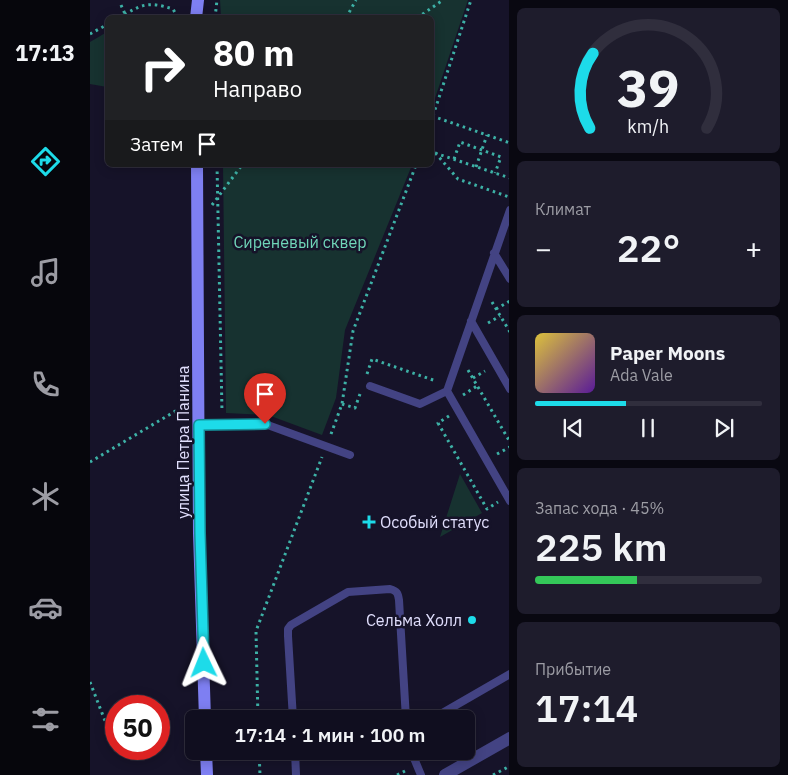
<!DOCTYPE html>
<html lang="ru">
<head>
<meta charset="utf-8">
<style>
  :root { --surface:#100e1f; --page:#1e1c2c; --text:#f1f3f6; --muted:#9c9ca4; --line:#302e3d; --accent:#1ddbe9 }
  body { margin:0; font-family:"IBM Plex Sans",sans-serif; background:var(--page); color:var(--text); height:100vh; display:flex; flex-direction:column; font-size:19px; white-space:nowrap }
  * { box-sizing:border-box; margin:0 }
  p { font-size:16px; color:var(--muted) }
  .icon { flex:none; width:28px; height:28px; fill:none; stroke:currentColor; stroke-width:2; stroke-linecap:round; stroke-linejoin:round }
  .map { position:relative; flex:1; overflow:hidden }
  .panel { display:flex; flex-direction:column; gap:8px; padding:8px; background:#090811; width:279px }
  .panel>* { flex:none }
  .banner { position:absolute; left:15px; top:15px; width:329px; height:152px; border-radius:8px; box-shadow:0 2px 12px #0003,0 0 0 1px var(--line); background:#202124; color:#fff; overflow:hidden }
  .speed { position:absolute; left:15px; top:695px; display:flex; gap:10px; font-size:25px; font-weight:700; text-align:center }
  .speed>* { display:grid; place-content:center; width:65px; height:65px; border-radius:50%; background:var(--surface); box-shadow:0 2px 12px #0003,0 0 0 1px var(--line); line-height:1 }
  .speed .limit { border:8px solid #d22; background:#fff; color:#111 }
  .pin { position:absolute; display:grid; place-items:center; width:42px; height:42px; color:#fff; margin:-51px -21px; border-radius:50% 50% 50% 0; rotate:-45deg; box-shadow:0 0 5px #0007 }
  .pin .icon { rotate:45deg }
  .me { position:absolute; width:55px; margin:-28px; rotate:358deg; stroke-linejoin:round; filter:drop-shadow(0 0 4px #0008) }
  .turn { display:flex; align-items:center; gap:18px; height:105px; padding:0 25px; font-size:22px }
  .turn .icon { width:65px; height:65px; stroke-width:2.5 }
  .turn b { display:block; font-size:35px; line-height:42px }
  .then { display:flex; align-items:center; height:48px; padding:0 25px; background:#0003; gap:10px; font-size:19px }
  .big { font-size:38px; font-weight:600; line-height:1.1 }
  .panel .tile { flex:1; display:flex; flex-direction:column; justify-content:center; gap:8px; min-width:0; padding:0 18px; border-radius:8px; background:var(--page) }
  .panel .dial { align-items:center; gap:0 }
  .dial svg { height:130px; overflow:visible; fill:none; stroke:var(--line); stroke-width:7; stroke-linecap:round; text-anchor:middle }
  .dial text { fill:var(--text); stroke:none }
  .song { display:flex; align-items:center; gap:15px }
  .cover { width:60px; height:60px; border-radius:8px; background:linear-gradient(135deg,hsl(50 70% 55%),hsl(270 70% 35%)) }
  .played { height:5px; border-radius:2px; background:linear-gradient(90deg,var(--accent) 40%,var(--line) 40%) }
  .keys { display:flex; justify-content:space-around; direction:ltr }
  .heat { display:flex; justify-content:space-between; align-items:center; font-size:28px; direction:ltr }
  .charge { height:8px; border-radius:4px; background:linear-gradient(90deg,#34c759 45%,var(--line) 0) }
  .trip { position:absolute; left:95px; top:710px; width:290px; height:50px; border-radius:8px; background:var(--surface); box-shadow:0 2px 12px #0003,0 0 0 1px var(--line); font-weight:600; line-height:50px; text-align:center }
  main { display:flex; flex:1; min-height:0 }
  .menu { display:flex; flex-direction:column; width:90px; justify-content:space-around; align-items:center; background:#06060c; color:var(--muted) }
  .menu .icon { width:35px; height:35px }
  .menu .on { color:var(--accent) }
  .menu b { font-size:22px; color:var(--text) }
  .map>svg:first-child { display:block }
</style>
</head>
<body>
<main>
<nav class="menu">
<b>17:13</b>
<svg class="icon on" aria-label="directions" viewBox="0 0 24 24"><path d="M12 3l9 9-9 9-9-9zM9 14v-3h6M13 9l2 2-2 2"/></svg>
<svg class="icon" aria-label="music" viewBox="0 0 24 24"><path d="M9 18V5l10-2v13"/><circle cx="6" cy="18" r="3"/><circle cx="16" cy="16" r="3"/></svg>
<svg class="icon" aria-label="phone" viewBox="0 0 24 24"><path d="M5 4h4l2 5-3 2q2 4 5 5l2-3 5 2v4C11 20 4 13 5 4z"/></svg>
<svg class="icon" aria-label="climate" viewBox="0 0 24 24"><path d="M12 3v18M4 7l16 10M4 17L20 7"/></svg>
<svg class="icon" aria-label="car" viewBox="0 0 24 24"><path d="M5 17H2v-5l4-1 3-4h7l3 4 3 1v5h-3M9 17h6M6 11h13"/><circle cx="7" cy="17" r="2"/><circle cx="17" cy="17" r="2"/></svg>
<svg class="icon" aria-label="filters" viewBox="0 0 24 24"><path d="M4 7h16M4 17h16"/><circle cx="9" cy="7" r="2"/><circle cx="15" cy="17" r="2"/></svg>
</nav>
<div class="map">
<svg width="420" height="775" viewBox="0 0 420 775">
  <rect width="100%" height="100%" fill="#161329"/>
  <path fill="#173230" d="M 130,0 L 378,0 L 341,110 L 341,18 L 131,17 Z
    M 17,32 L 17,87 L 0,84 L 0,42 Z
    M 133,165 L 322,165 L 255,330 L 246,398 L 232,435 L 178,415 L 136,413 Z
    M 370,474 L 392,513 L 350,537 Z"/>
  <g fill="none" stroke-linecap="round" stroke-linejoin="round">
    <path stroke="#3db1a6" stroke-width="3" stroke-dasharray="2.5 4" stroke-linecap="butt" d="M 31,5 L 35,14
      M 29,18 C 52,4 57,1 83,9 L 88,18
      M 125,18 L 127,0
      M 256,18 L 266,0
      M 327,18 L 353,0
      M 0,34 L 18,24
      M 342,116 L 420,143
      M 341,122 L 381,0
      M 341,148 L 368,179 L 419,197
      M 345,153 L 420,178
      M 364,159 L 370,142 L 411,157 L 405,173
      M 127,165 L 132,412
      M 386,167 L 397,135
      M 122,205 L 152,165
      M 402,302 L 420,332
      M 406,309 L 420,301
      M 398,323 L 410,316
      M 378,370 L 420,442
      M 277,374 L 282,359 L 346,381
      M 383,378 L 395,371
      M 373,395 L 387,386
      M 252,404 L 265,408 L 270,394
      M 359,416 L 348,423 L 397,509 L 408,502
      M 241,434 L 252,404 L 263,331 L 326,165
      M 407,454 L 420,447
      M 0,462 L 94,406
      M 0,682 L 17,726
      M 168,719 L 166,631 L 232,457
      M 99,723 L 100,749
      M 169,751 L 170,775
      M 307,775 L 315,771
      M 403,775 L 420,766"/>
    <path stroke="#434383" stroke-width="8" d="M 404,253 L 420,279
      M 381,321 L 420,389
      M 280,386 L 330,404 L 357,391 L 420,210
      M 357,391 L 420,501
      M 109,425 L 175,424 L 260,455
      M 203,719 L 198,636 L 198,629 L 201,625 L 258,592 L 300,589 C 307,591 308,593 309,600 L 316,719
      M 342,719 L 420,674
      M 205,751 L 206,775
      M 321,751 L 331,775"/>
    <path stroke="#434383" stroke-width="12" d="M 355,775 L 420,738"/>
    <path stroke="#7e7ff2" stroke-width="12" d="M 106,18 L 108,0
      M 107,165 L 109,533 L 115,719
      M 116,751 L 117,775"/>
  </g>
  <g fill="none" stroke-linecap="round" stroke-linejoin="round">
    <g stroke="#138e97" stroke-width="12">
      <path id="route" d="M 114,663 L 110,533 L 109,425 L 175,424"/>
    </g>
    <use href="#route" stroke="#1ddbe9" stroke-width="9"/>
  </g>
  <g fill="#1ddbe9" stroke="#161329" stroke-width="2">
    <path d="M276.5 514.5h5v5h5v5h-5v5h-5v-5h-5v-5h5z"/>
    <circle cx="382" cy="620" r="5"/>
  </g>
  <g text-anchor="middle" dominant-baseline="central" stroke-width="5" stroke-linejoin="round" paint-order="stroke">
    <g font-size="16" fill="#70d6b9" stroke="#161329">
      <text x="210" y="242">Сиреневый сквер</text>
    </g>
    <g font-size="16" fill="#e0defc" stroke="#161329">
      <text transform="translate(93 442) rotate(-90)">улица Петра Панина</text>
    </g>
    <g font-size="16" fill="#e0defc" stroke="#161329" text-anchor="start">
      <text x="290" y="522">Особый статус</text>
      <text x="372" y="620" text-anchor="end">Сельма Холл</text>
    </g>
  </g>
</svg>
<div class="speed"><div class="limit">50</div></div>
<div class="pin" style="left:175px;top:424px;background:#d93025"><svg class="icon" aria-label="arrive" viewBox="0 0 24 24"><path d="M6 21V4h12l-3 4 3 4H6"/></svg></div>
<svg class="me" style="left:114px;top:663px" viewBox="-20 -20 40 40"><path d="M0-17L14 15 0 8-14 15z" fill="#1ddbe9" stroke="#fff" stroke-width="4"/></svg>
<div class="trip">17:14 · 1 мин · 100 m</div>
<div class="banner">
<div class="turn"><svg class="icon" aria-label="right" viewBox="0 0 24 24"><path d="M7 20v-9h11M14 6l5 5-5 5"/></svg><div><b>80 m</b>Направо</div></div>
<div class="then">Затем<svg class="icon" aria-label="arrive" viewBox="0 0 24 24"><path d="M6 21V4h12l-3 4 3 4H6"/></svg></div>
</div>
</div>
<section class="panel">
<div class="tile dial"><svg viewBox="0 0 100 80">
<path d="M14 69A42 42 0 1 1 86 69"/>
<path d="M14 69A42 42 0 0 1 16 23" stroke="#1ddbe9"/>
<text x="50" y="56" font-size="32" font-weight="700">39</text>
<text x="50" y="72" font-size="11">km/h</text>
</svg></div>
<div class="tile"><p>Климат</p>
<div class="heat"><a>−</a><b class="big">22°</b><a>+</a></div>
</div>
<div class="tile">
<div class="song"><i class="cover"></i><div><b>Paper Moons</b><p>Ada Vale</p></div></div>
<div class="played"></div>
<div class="keys"><svg class="icon" aria-label="previous" viewBox="0 0 24 24"><path d="M18 5L8 12l10 7zM5 5v14"/></svg><svg class="icon" aria-label="pause" viewBox="0 0 24 24"><path d="M8 5v14M16 5v14"/></svg><svg class="icon" aria-label="next" viewBox="0 0 24 24"><path d="M6 5l10 7-10 7zM19 5v14"/></svg></div>
</div>
<div class="tile"><p>Запас хода · 45%</p><b class="big">225 km</b><div class="charge"></div></div>
<div class="tile"><p>Прибытие</p><b class="big">17:14</b></div>
</section>
</main>
</body>
</html>
